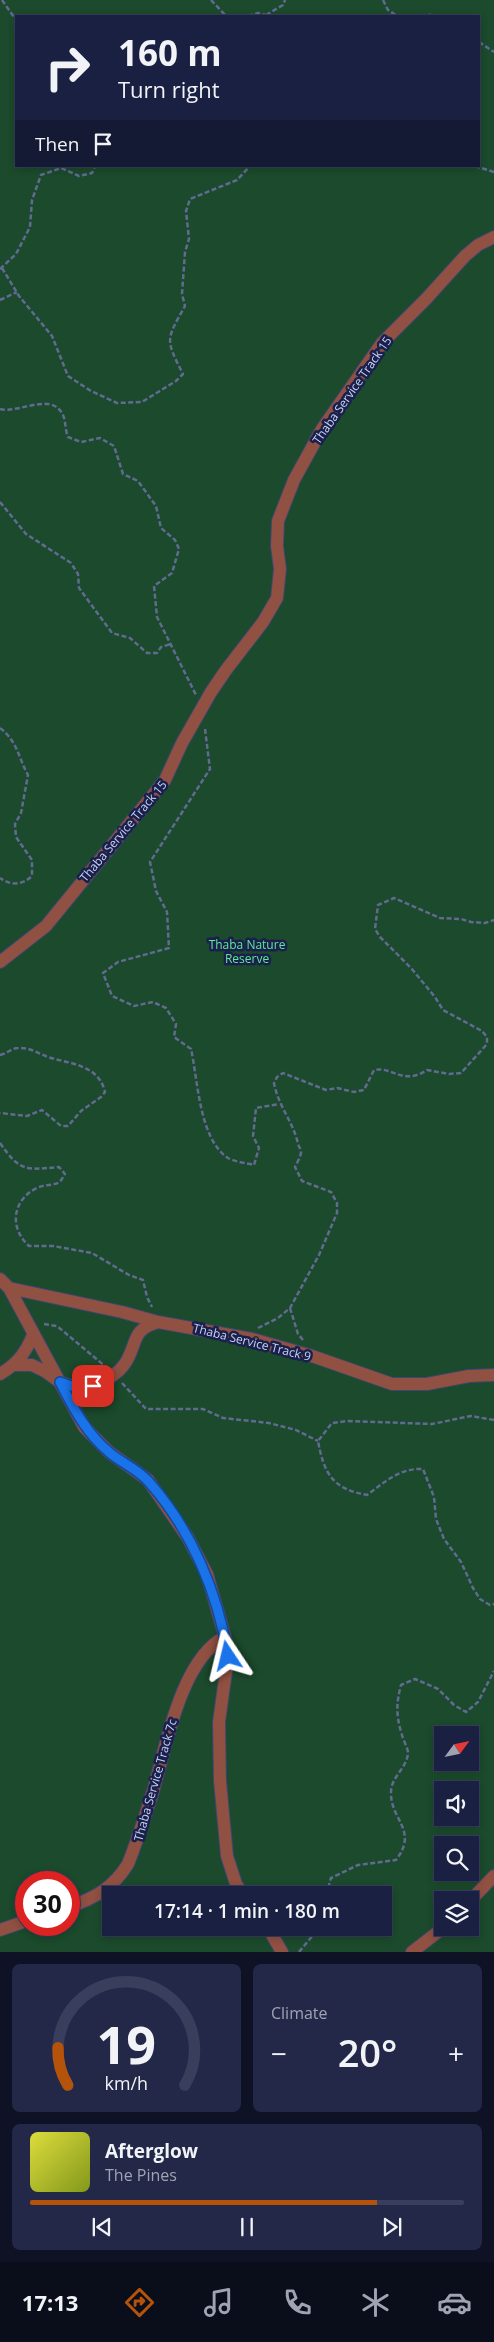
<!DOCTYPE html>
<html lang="en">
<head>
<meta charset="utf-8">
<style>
  :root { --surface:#1a2042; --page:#232849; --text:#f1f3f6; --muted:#9fa3b2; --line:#383e5b; --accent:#b45309 }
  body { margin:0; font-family:"Open Sans",sans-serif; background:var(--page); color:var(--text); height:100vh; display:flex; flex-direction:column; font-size:19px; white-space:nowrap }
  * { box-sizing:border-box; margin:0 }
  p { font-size:16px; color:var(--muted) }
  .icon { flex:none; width:28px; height:28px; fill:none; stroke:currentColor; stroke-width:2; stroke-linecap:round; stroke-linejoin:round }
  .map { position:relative; height:1952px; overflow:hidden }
  .side { display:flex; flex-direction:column; gap:12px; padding:12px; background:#0e1224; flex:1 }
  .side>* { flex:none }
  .top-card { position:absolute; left:15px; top:15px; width:465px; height:152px; border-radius:0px; box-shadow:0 2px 8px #0003,0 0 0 1px var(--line); background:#1a2042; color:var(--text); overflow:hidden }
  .needle { width:32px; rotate:57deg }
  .fabs { position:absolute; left:434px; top:1726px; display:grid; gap:10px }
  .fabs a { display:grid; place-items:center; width:45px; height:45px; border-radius:0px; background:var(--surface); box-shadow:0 2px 8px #0003,0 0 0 1px var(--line); font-size:25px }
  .speed { position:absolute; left:15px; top:1871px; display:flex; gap:10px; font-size:25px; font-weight:700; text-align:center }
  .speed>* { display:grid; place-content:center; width:65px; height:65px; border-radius:50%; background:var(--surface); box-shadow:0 2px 8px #0003,0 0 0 1px var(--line); line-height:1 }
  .speed .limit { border:8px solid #d22; background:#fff; color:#111 }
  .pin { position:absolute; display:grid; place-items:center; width:42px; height:42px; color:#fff; margin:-21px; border-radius:10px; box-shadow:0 2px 8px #0006 }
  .me { position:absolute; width:55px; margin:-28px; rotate:350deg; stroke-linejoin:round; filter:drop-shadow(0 0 4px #0008) }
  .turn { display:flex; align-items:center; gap:18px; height:105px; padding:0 20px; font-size:22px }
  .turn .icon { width:65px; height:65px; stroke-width:2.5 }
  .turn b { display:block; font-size:35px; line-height:42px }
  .then { display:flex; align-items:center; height:48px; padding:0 20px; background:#0003; gap:10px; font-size:19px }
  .big { font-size:38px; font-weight:600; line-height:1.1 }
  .side .widget { flex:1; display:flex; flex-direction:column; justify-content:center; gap:8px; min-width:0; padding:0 18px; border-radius:8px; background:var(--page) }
  .side .dial { align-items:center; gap:0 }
  .dial svg { height:130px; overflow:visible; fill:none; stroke:var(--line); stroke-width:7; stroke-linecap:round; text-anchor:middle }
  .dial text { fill:var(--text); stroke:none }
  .song { display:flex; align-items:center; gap:15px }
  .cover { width:60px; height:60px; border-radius:8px; background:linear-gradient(135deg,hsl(60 70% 55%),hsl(70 70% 35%)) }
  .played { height:5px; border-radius:2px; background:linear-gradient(90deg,var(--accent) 80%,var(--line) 80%) }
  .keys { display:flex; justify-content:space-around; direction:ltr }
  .heat { display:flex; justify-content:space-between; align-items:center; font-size:28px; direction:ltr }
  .side .tiles { flex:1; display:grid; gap:12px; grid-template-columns:1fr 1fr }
  .widget:last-child { grid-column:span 2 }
  .trip { position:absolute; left:102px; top:1886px; width:290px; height:50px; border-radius:0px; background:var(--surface); box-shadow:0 2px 8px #0003,0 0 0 1px var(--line); font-weight:600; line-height:50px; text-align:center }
  .menu { display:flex; height:80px; justify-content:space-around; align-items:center; background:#0a0d1a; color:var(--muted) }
  .menu .icon { width:35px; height:35px }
  .menu .current { color:var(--accent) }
  .menu b { font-size:22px; color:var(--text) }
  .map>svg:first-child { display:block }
</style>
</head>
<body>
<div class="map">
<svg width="494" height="1952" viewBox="0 0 494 1952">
  <rect width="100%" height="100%" fill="#222b58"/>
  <path fill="#1b4a2c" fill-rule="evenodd" d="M 0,0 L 494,0 L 494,1952 L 0,1952 ZM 16,16 L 479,16 L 479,166 L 16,166 ZM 442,1735 L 470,1735 L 470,1762 L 442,1762 ZM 442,1790 L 470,1790 L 470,1818 L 442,1818 ZM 442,1845 L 470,1845 L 470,1872 L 442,1872 ZM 26,1882 L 69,1882 L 69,1925 L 26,1925 ZM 111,1895 L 384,1895 L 384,1928 L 111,1928 ZM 442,1900 L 470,1900 L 470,1928 L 442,1928 Z"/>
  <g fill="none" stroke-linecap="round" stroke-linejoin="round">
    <g stroke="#3d4670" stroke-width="14">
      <path id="minor" d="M 0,962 L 46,926 L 165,780 L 182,743 L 211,692 L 226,670 L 263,622 L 277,598 L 280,569 L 277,546 L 278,521 L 294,480 L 322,429 L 382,343 L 426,299 L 465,256 L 478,245 L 494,237
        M 0,1279 L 9,1288 L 84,1427 L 109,1452 L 148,1480 L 188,1538 L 207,1574 L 225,1637 L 228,1657 L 219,1722 L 220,1781 L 227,1856 L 236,1884 L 243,1895
        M 9,1288 L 122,1312 L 158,1322 L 252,1339 L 312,1356 L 392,1384 L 427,1384 L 469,1376 L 494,1375
        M 16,1365 L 32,1365 L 46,1372 L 60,1382 L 83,1390 C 98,1384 117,1377 126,1362 C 138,1342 131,1330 158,1322
        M 0,1374 C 17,1364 25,1354 33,1335
        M 470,1901 L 494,1876
        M 69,1907 C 95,1898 113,1888 128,1864 C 138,1839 146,1813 154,1788 C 166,1745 182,1658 225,1637
        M 268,1928 L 282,1952
        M 0,1930 L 26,1921
        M 412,1952 L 443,1928"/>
    </g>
    <path stroke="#616a91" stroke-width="2.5" stroke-dasharray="5 2.5" stroke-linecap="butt" d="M 2,0 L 16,20
      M 211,0 L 226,16
      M 383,0 L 388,10 L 397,16
      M 266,15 L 283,5 L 285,0
      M 248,16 L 258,13 L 266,15
      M 426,16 L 432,14 L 436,16
      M 479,42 L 494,52
      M 475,166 L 494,172
      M 2,268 L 19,296 L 52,336 L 68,376 L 91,391 L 117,403 L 142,402 L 176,381 L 183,374 C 165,339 166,340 185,306 L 182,294 L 185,252 L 189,239 L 186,211 L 190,199 L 237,180 L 250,166
      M 0,269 L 16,254 L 30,227 L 32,200 L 41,175 L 61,168 L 79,176 L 92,173 L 95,166
      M 0,300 L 17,292
      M 0,409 C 18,414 52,391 63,415 C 66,422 65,430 68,437 L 81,442 L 100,438 L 114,446 L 123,474 L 138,481 L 156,506 L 161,528 L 175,540 L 179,549 L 172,573 L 154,586 L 157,617 L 196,695
      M 0,502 L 26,534 L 71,563 L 78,574 L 79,588 L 112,633 L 130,638 L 147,653 L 157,653 L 161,647 L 171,644
      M 0,728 C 18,742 18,757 28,775 L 21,813 L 15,824 L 16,837 L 32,860 L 32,876 C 22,885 11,886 0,878
      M 205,729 L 210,769 L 150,862 L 156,891 L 167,912 L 169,948 L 118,962 L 103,973 L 112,996 L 134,1006 L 153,1002 L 166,1008 L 176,1024 L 174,1037 L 191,1049 C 198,1080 199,1139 228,1158 C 235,1162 247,1163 254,1165 L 259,1148 L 253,1136 L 256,1108 L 279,1104
      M 0,1055 C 7,1054 11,1048 18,1048 C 31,1047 40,1055 51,1058 C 73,1064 99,1066 105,1092 L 101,1097 L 81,1111 L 68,1126 L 61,1126 L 42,1110 L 27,1116 L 0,1113
      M 0,1143 C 20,1172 26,1170 59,1167 L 65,1174 L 60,1182 C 53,1186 45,1184 37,1188 C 12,1200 9,1228 29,1246 L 53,1246 L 92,1253 L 129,1275 L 143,1280 L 147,1297 L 152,1307
      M 290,1308 L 298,1334 L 303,1340
      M 44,1324 L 57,1326 L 106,1367
      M 258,1328 L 278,1318 L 290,1308 L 319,1255 L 337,1213 L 337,1203 L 331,1192 L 302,1181 L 295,1167 C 297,1163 301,1156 301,1152 C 301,1149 299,1147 298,1144 C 294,1123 278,1106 274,1083 L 277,1077 L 283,1073 L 326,1090 L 337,1088 L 354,1092 L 364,1090 L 374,1070 C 393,1066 402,1086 427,1070 L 449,1074 L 461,1073 L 487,1044 L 487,1037 L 482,1031 L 443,1010 L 435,997 L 411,968 L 380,937 L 375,929 L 378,905 L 394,898 L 440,918 L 461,919 L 471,922 L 485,923 L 494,920
      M 122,1383 L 146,1409 L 203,1409 L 223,1418 L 269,1423 L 296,1430 L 318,1441
      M 494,1420 L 471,1416 L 432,1424 L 347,1421 L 332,1423 L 318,1441 C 324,1473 332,1489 367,1495 C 385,1482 399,1468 423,1469 L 434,1497 L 436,1519 L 444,1539 L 461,1562 L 473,1588 L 480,1599 L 490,1605 L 494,1604
      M 326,1895 L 331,1878 L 358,1865 L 396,1860 C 419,1830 390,1820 391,1792 C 391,1777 407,1768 408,1753 C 408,1748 403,1740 402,1735 C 396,1716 396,1704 401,1685 L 415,1679 L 438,1689 L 454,1705 L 466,1712 L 478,1702 L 494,1671
      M 299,1952 L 319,1928"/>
    <use href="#minor" stroke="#905042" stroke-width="12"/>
  </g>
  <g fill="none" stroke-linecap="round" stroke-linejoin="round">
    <g stroke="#114b97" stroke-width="12">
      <path id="route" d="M 93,1386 L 83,1390 L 60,1382 C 74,1409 86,1433 110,1453 C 122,1463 139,1470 149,1482 C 192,1531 218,1593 228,1656"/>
    </g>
    <use href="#route" stroke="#1a73e8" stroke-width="9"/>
  </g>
  <g text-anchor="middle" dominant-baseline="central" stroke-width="5" stroke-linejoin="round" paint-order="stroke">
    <g font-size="12" fill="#c9d2ef" stroke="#19204d">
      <text transform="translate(352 390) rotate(-55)">Thaba Service Track 15</text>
      <text transform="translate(123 831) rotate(-50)">Thaba Service Track 15</text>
      <text transform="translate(252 1342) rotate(14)">Thaba Service Track 9</text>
      <text transform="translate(155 1780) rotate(-74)">Thaba Service Track 7c</text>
    </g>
    <g font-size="12" fill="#61e892" stroke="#19204d">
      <text x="247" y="944">Thaba Nature<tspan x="247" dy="14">Reserve</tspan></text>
    </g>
  </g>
</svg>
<div class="fabs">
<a><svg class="needle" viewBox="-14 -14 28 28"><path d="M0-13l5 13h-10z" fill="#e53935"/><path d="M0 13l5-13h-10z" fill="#9fa3b2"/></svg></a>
<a><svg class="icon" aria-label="sound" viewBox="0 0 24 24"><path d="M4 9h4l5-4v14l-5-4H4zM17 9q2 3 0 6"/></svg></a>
<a><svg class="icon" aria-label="search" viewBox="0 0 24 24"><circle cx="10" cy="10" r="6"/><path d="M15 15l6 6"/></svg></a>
<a><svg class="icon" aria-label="layers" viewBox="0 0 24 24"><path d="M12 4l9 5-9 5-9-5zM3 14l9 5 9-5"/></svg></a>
</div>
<div class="speed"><div class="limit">30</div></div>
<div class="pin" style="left:93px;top:1386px;background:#d93025"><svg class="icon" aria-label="arrive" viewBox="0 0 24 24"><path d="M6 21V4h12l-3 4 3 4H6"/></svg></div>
<svg class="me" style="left:228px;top:1656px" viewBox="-20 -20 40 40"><path d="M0-17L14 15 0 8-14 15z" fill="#1a73e8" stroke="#fff" stroke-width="4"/></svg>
<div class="trip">17:14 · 1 min · 180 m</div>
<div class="top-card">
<div class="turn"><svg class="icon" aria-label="right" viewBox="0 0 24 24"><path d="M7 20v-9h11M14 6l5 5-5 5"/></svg><div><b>160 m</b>Turn right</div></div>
<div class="then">Then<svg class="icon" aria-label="arrive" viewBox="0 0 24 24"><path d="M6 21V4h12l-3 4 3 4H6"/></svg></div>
</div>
</div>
<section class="side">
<div class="tiles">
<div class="widget dial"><svg viewBox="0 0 100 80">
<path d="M14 69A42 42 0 1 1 86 69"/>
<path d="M14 69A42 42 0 0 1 8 46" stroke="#b45309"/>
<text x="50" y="56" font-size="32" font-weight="700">19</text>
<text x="50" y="72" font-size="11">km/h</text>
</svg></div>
<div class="widget"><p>Climate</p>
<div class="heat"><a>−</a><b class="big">20°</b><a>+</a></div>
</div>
<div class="widget">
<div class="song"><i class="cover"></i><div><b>Afterglow</b><p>The Pines</p></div></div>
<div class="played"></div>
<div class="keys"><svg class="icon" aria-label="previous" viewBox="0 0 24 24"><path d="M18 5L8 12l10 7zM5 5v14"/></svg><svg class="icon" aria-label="pause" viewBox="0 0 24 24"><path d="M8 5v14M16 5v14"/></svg><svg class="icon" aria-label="next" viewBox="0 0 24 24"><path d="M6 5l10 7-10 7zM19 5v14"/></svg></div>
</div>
</div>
</section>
<nav class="menu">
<b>17:13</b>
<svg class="icon current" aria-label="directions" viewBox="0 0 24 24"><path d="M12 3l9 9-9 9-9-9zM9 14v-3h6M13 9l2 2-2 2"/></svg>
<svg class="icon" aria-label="music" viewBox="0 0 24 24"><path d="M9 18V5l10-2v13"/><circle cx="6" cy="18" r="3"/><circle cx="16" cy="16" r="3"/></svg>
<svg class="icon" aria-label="phone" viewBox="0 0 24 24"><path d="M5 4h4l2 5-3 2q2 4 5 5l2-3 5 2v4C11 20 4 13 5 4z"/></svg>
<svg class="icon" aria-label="climate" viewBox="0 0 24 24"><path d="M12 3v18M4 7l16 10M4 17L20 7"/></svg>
<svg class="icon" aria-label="car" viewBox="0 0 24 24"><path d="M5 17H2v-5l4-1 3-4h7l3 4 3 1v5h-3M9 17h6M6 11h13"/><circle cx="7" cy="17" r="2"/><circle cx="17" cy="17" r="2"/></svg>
</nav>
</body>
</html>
